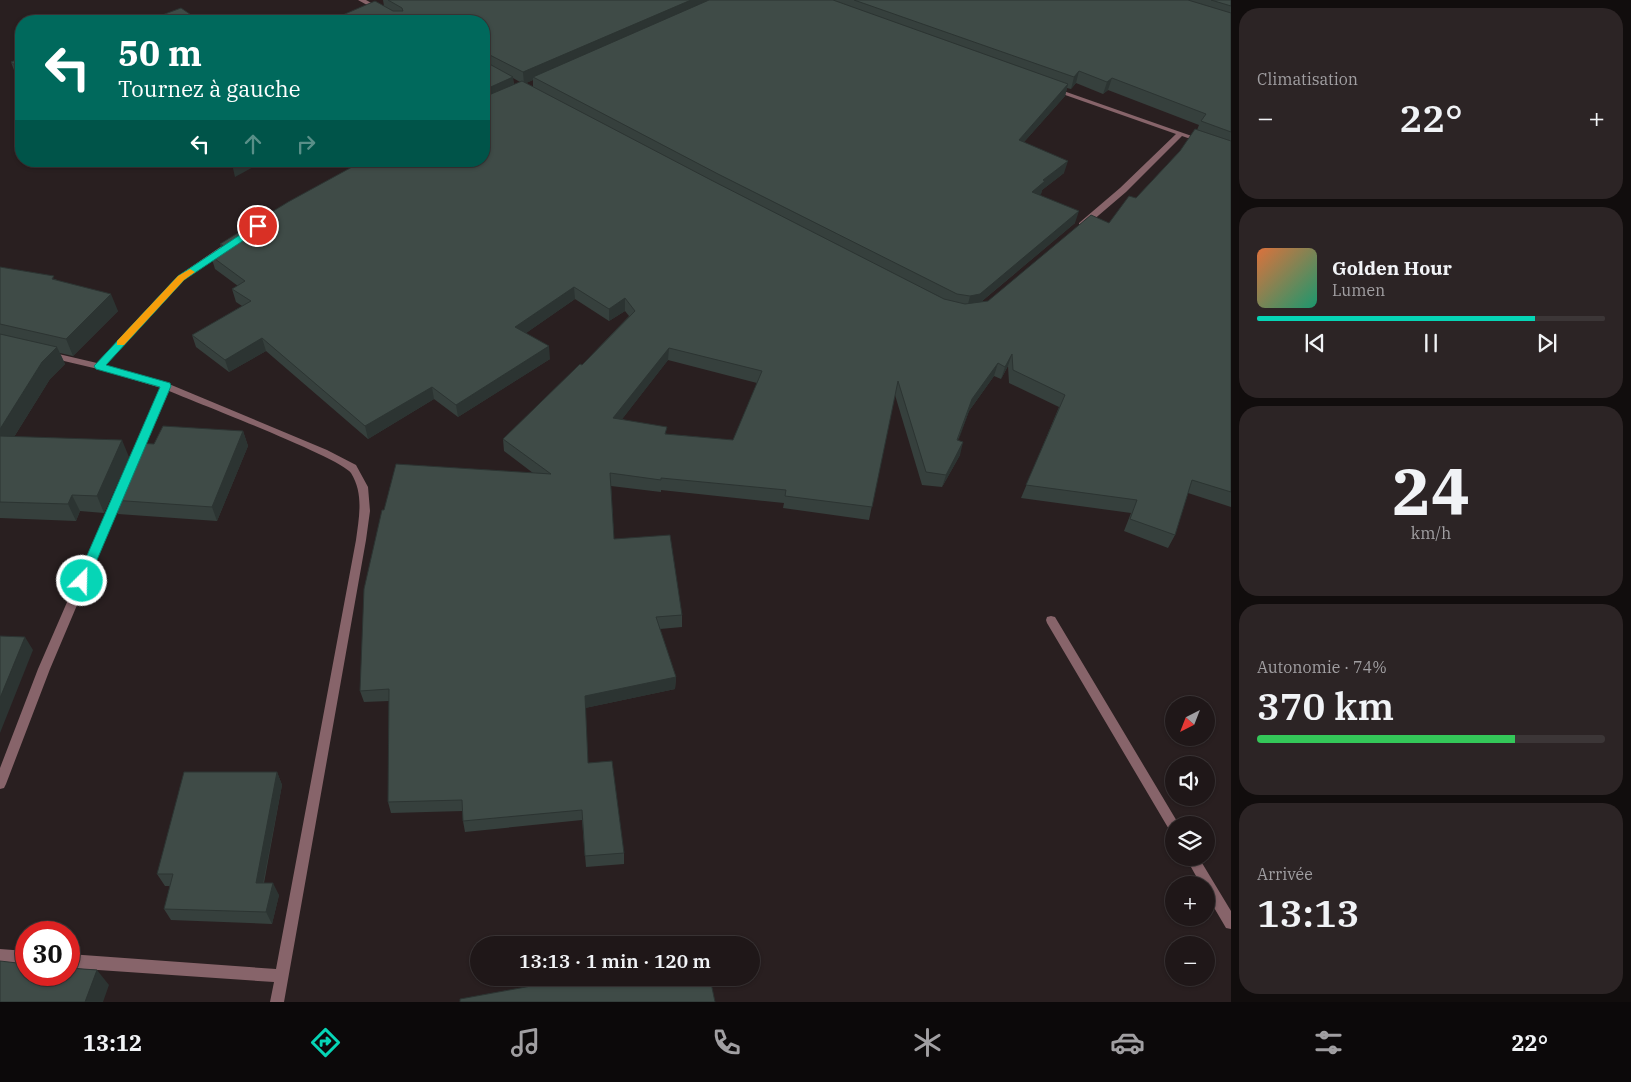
<!DOCTYPE html>
<html lang="fr">
<head>
<meta charset="utf-8">
<style>
  :root { --surface:#1f1718; --page:#2c2425; --text:#f1f3f6; --muted:#a19fa2; --line:#3c3637; --accent:#06d5b6 }
  body { margin:0; font-family:"IBM Plex Serif",serif; background:var(--page); color:var(--text); height:100vh; display:flex; flex-direction:column; font-size:19px; white-space:nowrap }
  * { box-sizing:border-box; margin:0 }
  p { font-size:16px; color:var(--muted) }
  .icon { flex:none; width:28px; height:28px; fill:none; stroke:currentColor; stroke-width:2; stroke-linecap:round; stroke-linejoin:round }
  .map { position:relative; flex:1; overflow:hidden }
  .panel { display:flex; flex-direction:column; gap:8px; padding:8px; background:#110d0d; width:400px }
  .panel>* { flex:none }
  .hud { position:absolute; left:15px; top:15px; width:475px; height:152px; border-radius:20px; box-shadow:0 1px 4px #0004,0 0 0 1px var(--line); background:#00695c; color:#fff; overflow:hidden }
  .needle { width:32px; rotate:222deg }
  .controls { position:absolute; left:1165px; top:696px; display:grid; gap:10px }
  .controls a { display:grid; place-items:center; width:50px; height:50px; border-radius:50%; background:var(--surface); box-shadow:0 1px 4px #0004,0 0 0 1px var(--line); font-size:25px }
  .speed { position:absolute; left:15px; top:921px; display:flex; gap:10px; font-size:25px; font-weight:700; text-align:center }
  .speed>* { display:grid; place-content:center; width:65px; height:65px; border-radius:50%; background:var(--surface); box-shadow:0 1px 4px #0004,0 0 0 1px var(--line); line-height:1 }
  .speed .limit { border:8px solid #d22; background:#fff; color:#111 }
  .pin { position:absolute; display:grid; place-items:center; width:42px; height:42px; color:#fff; margin:-21px; border:2px solid #fff; border-radius:50%; box-shadow:0 1px 5px #0007 }
  .me { position:absolute; width:55px; margin:-28px; rotate:23deg; stroke-linejoin:round; filter:drop-shadow(0 0 4px #0008) }
  .turn { display:flex; align-items:center; gap:18px; height:105px; padding:0 20px; font-size:22px }
  .turn .icon { width:65px; height:65px; stroke-width:2.5 }
  .turn b { display:block; font-size:35px; line-height:42px }
  .lanes { display:flex; align-items:center; height:48px; padding:0 20px; background:#0003; justify-content:center; gap:25px; direction:ltr }
  .lanes .off { opacity:.35 }
  .big { font-size:38px; font-weight:600; line-height:1.1 }
  .panel .card { flex:1; display:flex; flex-direction:column; justify-content:center; gap:8px; min-width:0; padding:0 18px; border-radius:20px; background:var(--page) }
  .panel .dial { align-items:center; gap:0 }
  .dial b { font-size:65px; line-height:1 }
  .song { display:flex; align-items:center; gap:15px }
  .cover { width:60px; height:60px; border-radius:8px; background:linear-gradient(135deg,hsl(20 70% 55%),hsl(160 70% 35%)) }
  .played { height:5px; border-radius:2px; background:linear-gradient(90deg,var(--accent) 80%,var(--line) 80%) }
  .keys { display:flex; justify-content:space-around; direction:ltr }
  .heat { display:flex; justify-content:space-between; align-items:center; font-size:28px; direction:ltr }
  .charge { height:8px; border-radius:4px; background:linear-gradient(90deg,#34c759 74%,var(--line) 0) }
  .trip { position:absolute; left:470px; top:936px; width:290px; height:50px; border-radius:25px; background:var(--surface); box-shadow:0 1px 4px #0004,0 0 0 1px var(--line); font-weight:600; line-height:50px; text-align:center }
  .menu { display:flex; height:80px; justify-content:space-around; align-items:center; background:#0c090a; color:var(--muted) }
  .menu .icon { width:35px; height:35px }
  .menu .on { color:var(--accent) }
  .menu b { font-size:22px; color:var(--text) }
  main { display:flex; flex:1; min-height:0 }
  .map>svg:first-child { display:block }
</style>
</head>
<body>
<main>
<div class="map">
<svg width="1231" height="1002" viewBox="0 0 1231 1002">
  <rect width="100%" height="100%" fill="#291f20"/>
  <g fill="none" stroke-linecap="round" stroke-linejoin="round">
    <path fill="#87646a" fill-rule="evenodd" d="M 358,0 L 366,0 L 403,21 L 396,21 Z
      M 1051,88 L 1055,88 L 1206,141 L 1202,143 L 1182,136 L 1126,192 L 1085,227 L 1079,227 L 1079,223 L 1120,188 L 1176,134 L 1051,90 Z
      M 229,241 L 235,241 L 236,243 L 184,280 L 105,365 L 169,384 L 327,450 L 356,465 L 368,487 L 370,511 L 366,540 L 284,1002 L 270,1002 L 274,982 L 69,968 L 69,954 L 276,969 L 356,540 C 359,517 364,494 351,473 C 341,458 195,402 169,391 L 141,456 L 139,458 L 133,458 L 131,456 L 161,388 L 98,369 L 47,357 L 46,355 L 50,352 L 97,363 L 178,276 Z
      M 119,490 L 124,494 L 50,669 L 6,784 L 4,788 L 0,789 L 0,768 L 38,669 L 114,494 Z
      M 1051,616 L 1055,617 L 1178,823 L 1179,825 L 1174,825 L 1174,833 L 1170,831 L 1047,623 L 1046,620 L 1047,617 Z
      M 1186,858 L 1199,858 L 1231,911 L 1231,929 L 1226,928 L 1206,894 L 1206,885 L 1201,885 Z
      M 0,949 L 26,951 L 26,965 L 0,963 Z"/>
  </g>
  <path fill="#36403d" fill-rule="evenodd" d="M 383,0 L 1231,0 L 1231,507 L 1188,493 L 1175,535 L 1168,548 L 1124,531 L 1131,513 L 1021,498 L 1059,407 L 1009,383 L 1008,366 L 1001,379 L 994,376 L 969,411 L 958,440 L 960,455 L 942,487 L 922,485 L 895,395 L 869,520 L 783,508 L 784,503 L 661,490 L 661,492 L 611,486 L 614,539 L 682,615 L 682,627 L 660,629 L 676,677 L 675,689 L 585,708 L 588,763 L 624,853 L 624,864 L 586,867 L 582,820 L 465,832 L 463,821 L 463,811 L 391,813 L 388,802 L 389,701 L 364,702 L 360,691 L 384,510 L 533,473 L 504,451 L 503,439 L 582,365 L 629,316 L 625,311 L 609,321 L 575,299 L 526,333 L 550,359 L 458,417 L 434,399 L 368,439 L 266,351 L 229,372 L 196,347 L 192,335 L 242,306 L 236,302 L 232,289 L 238,286 L 215,269 L 211,256 L 222,251 L 220,244 L 484,161 L 484,21 L 338,21 L 338,17 L 384,6 ZM 513,78 L 520,82 L 514,85 ZM 533,80 L 533,87 L 526,83 ZM 1076,83 L 1103,94 L 1108,90 L 1199,125 L 1197,130 L 1180,151 L 1136,198 L 1109,223 L 988,301 L 981,302 L 1075,223 L 1039,195 L 1041,194 L 1042,190 L 1064,173 L 1024,142 L 1065,96 L 1067,88 L 1071,89 ZM 668,360 L 757,383 L 733,440 L 667,434 L 622,419 Z
    M 21,58 L 21,77 L 15,73 L 11,62 Z
    M 0,267 L 55,279 L 118,311 L 73,356 L 60,353 L 65,364 L 50,379 L 14,437 L 129,457 L 104,513 L 80,511 L 76,521 L 0,518 Z
    M 243,431 L 248,446 L 217,521 L 118,514 L 112,500 L 154,444 Z
    M 277,772 L 282,785 L 264,883 L 279,895 L 272,924 L 171,920 L 164,909 L 170,886 L 165,886 L 157,874 Z"/>
  <path fill="#2c3432" d="M 691,0 L 717,0 L 533,77 L 533,80 L 524,84 L 523,72 Z
    M 1079,71 L 1076,83 L 1071,89 L 1074,77 Z
    M 513,77 L 514,89 L 484,102 L 484,90 Z
    M 1112,78 L 1108,90 L 1103,94 L 1107,82 Z
    M 1068,84 L 1065,96 L 1015,152 L 1019,140 Z
    M 238,161 L 264,161 L 235,177 L 232,164 Z
    M 1068,161 L 1064,173 L 1042,190 L 1041,194 L 1028,205 L 1032,192 L 1043,180 Z
    M 1079,211 L 1075,223 L 976,306 L 967,308 L 970,296 Z
    M 574,287 L 575,299 L 516,340 L 515,327 Z
    M 111,294 L 118,311 L 73,356 L 66,339 Z
    M 625,298 L 625,311 L 609,321 L 609,309 Z
    M 262,338 L 266,351 L 229,372 L 225,360 Z
    M 549,346 L 550,359 L 458,417 L 456,405 Z
    M 57,347 L 65,364 L 50,379 L 4,453 L 0,445 L 0,429 L 42,362 Z
    M 669,348 L 668,360 L 613,431 L 613,418 Z
    M 1012,354 L 1008,366 L 1001,379 L 1005,367 Z
    M 998,363 L 994,376 L 969,411 L 954,453 L 972,399 Z
    M 432,387 L 434,399 L 368,439 L 365,426 Z
    M 243,431 L 248,446 L 217,521 L 212,507 Z
    M 122,440 L 129,457 L 104,513 L 97,496 Z
    M 963,442 L 960,455 L 942,487 L 946,475 Z
    M 72,495 L 80,511 L 76,521 L 68,504 Z
    M 25,637 L 33,650 L 0,733 L 0,698 Z
    M 676,677 L 675,689 L 585,708 L 585,696 Z
    M 277,772 L 282,785 L 261,894 L 256,883 Z
    M 273,883 L 279,895 L 272,924 L 266,912 Z
    M 97,970 L 109,985 L 103,1002 L 85,1002 Z"/>
  <path fill="#3f4b47" stroke="#2c3432" fill-rule="evenodd" d="M 388,0 L 691,0 L 523,72 L 484,52 L 484,21 L 345,21 L 338,17 L 375,1 L 393,11 L 403,11 L 402,8 Z
    M 709,0 L 833,0 L 1068,84 L 1019,140 L 1068,161 L 1043,180 L 1045,181 L 1032,192 L 1079,211 L 980,294 L 970,296 L 957,294 L 718,174 L 533,77 Z
    M 854,0 L 1188,0 L 1231,13 L 1231,132 L 1201,121 L 1206,114 L 1112,78 L 1107,82 L 1079,71 L 1074,77 Z
    M 1211,0 L 1231,0 L 1231,6 Z
    M 181,8 L 200,21 L 146,21 Z
    M 21,58 L 21,70 L 11,62 Z
    M 484,61 L 513,77 L 484,90 Z
    M 522,81 L 711,180 L 944,299 L 965,304 L 988,301 L 1091,215 L 1109,223 L 1129,196 L 1136,198 L 1180,151 L 1195,129 L 1231,141 L 1231,492 L 1192,480 L 1175,535 L 1130,519 L 1137,500 L 1026,485 L 1065,395 L 1013,370 L 1012,354 L 1005,367 L 998,363 L 972,399 L 957,440 L 963,442 L 946,475 L 926,472 L 898,381 L 872,507 L 785,496 L 786,490 L 661,478 L 661,480 L 610,473 L 614,539 L 670,535 L 682,615 L 656,617 L 676,677 L 585,696 L 588,763 L 612,761 L 624,853 L 585,856 L 582,810 L 463,821 L 462,800 L 388,802 L 389,689 L 360,691 L 364,589 L 382,510 L 384,510 L 396,464 L 551,474 L 503,439 L 580,364 L 582,365 L 635,311 L 625,298 L 609,309 L 574,287 L 515,327 L 549,346 L 456,405 L 432,387 L 365,426 L 262,338 L 225,360 L 192,335 L 251,301 L 232,289 L 245,281 L 211,256 L 228,248 L 220,244 L 288,202 L 363,161 L 484,161 L 484,97 ZM 669,348 L 762,371 L 733,440 L 665,434 L 667,427 L 613,418 Z
    M 0,267 L 54,276 L 52,279 L 111,294 L 66,339 L 0,324 Z
    M 0,334 L 57,347 L 42,362 L 0,429 Z
    M 163,426 L 243,431 L 212,507 L 112,500 L 137,443 L 154,444 Z
    M 0,436 L 122,440 L 97,496 L 72,495 L 68,504 L 0,502 Z
    M 0,636 L 25,637 L 0,698 Z
    M 184,772 L 277,772 L 256,883 L 273,883 L 266,912 L 164,909 L 173,874 L 157,874 Z
    M 0,961 L 26,964 L 26,975 L 69,975 L 69,968 L 97,970 L 85,1002 L 0,1002 Z
    M 575,978 L 710,978 L 715,1002 L 460,1002 L 460,999 Z"/>
  <path fill="#06d5b6" stroke="#048a76" d="M 258,223 L 262,224 L 262,228 L 184,280 L 106,365 L 170,383 L 171,386 L 88,581 L 87,584 L 78,584 L 76,581 L 160,387 L 96,369 L 94,366 L 178,276 Z"/>
  <path fill="#f59e0b" d="M 190,269 L 195,272 L 184,280 L 124,345 L 117,345 L 117,341 L 178,276 Z"/>
</svg>
<div class="controls">
<a><svg class="needle" viewBox="-14 -14 28 28"><path d="M0-13l5 13h-10z" fill="#e53935"/><path d="M0 13l5-13h-10z" fill="#a19fa2"/></svg></a>
<a><svg class="icon" aria-label="sound" viewBox="0 0 24 24"><path d="M4 9h4l5-4v14l-5-4H4zM17 9q2 3 0 6"/></svg></a>
<a><svg class="icon" aria-label="layers" viewBox="0 0 24 24"><path d="M12 4l9 5-9 5-9-5zM3 14l9 5 9-5"/></svg></a>
<a>+</a>
<a>−</a>
</div>
<div class="speed"><div class="limit">30</div></div>
<div class="pin" style="left:258px;top:226px;background:#d93025"><svg class="icon" aria-label="arrive" viewBox="0 0 24 24"><path d="M6 21V4h12l-3 4 3 4H6"/></svg></div>
<svg class="me" style="left:82px;top:581px" viewBox="-20 -20 40 40"><circle r="17" fill="#06d5b6" stroke="#fff" stroke-width="3"/><path d="M0-11L8 9 0 5-8 9z" fill="#fff"/></svg>
<div class="trip">13:13 · 1 min · 120 m</div>
<div class="hud">
<div class="turn"><svg class="icon" aria-label="left" viewBox="0 0 24 24"><path d="M17 20v-9H6M10 6l-5 5 5 5"/></svg><div><b>50 m</b>Tournez à gauche</div></div>
<div class="lanes"><svg class="icon" aria-label="left" viewBox="0 0 24 24"><path d="M17 20v-9H6M10 6l-5 5 5 5"/></svg><svg class="icon off" aria-label="ahead" viewBox="0 0 24 24"><path d="M12 20V5M6 11l6-6 6 6"/></svg><svg class="icon off" aria-label="right" viewBox="0 0 24 24"><path d="M7 20v-9h11M14 6l5 5-5 5"/></svg></div>
</div>
</div>
<section class="panel">
<div class="card"><p>Climatisation</p>
<div class="heat"><a>−</a><b class="big">22°</b><a>+</a></div>
</div>
<div class="card">
<div class="song"><i class="cover"></i><div><b>Golden Hour</b><p>Lumen</p></div></div>
<div class="played"></div>
<div class="keys"><svg class="icon" aria-label="previous" viewBox="0 0 24 24"><path d="M18 5L8 12l10 7zM5 5v14"/></svg><svg class="icon" aria-label="pause" viewBox="0 0 24 24"><path d="M8 5v14M16 5v14"/></svg><svg class="icon" aria-label="next" viewBox="0 0 24 24"><path d="M6 5l10 7-10 7zM19 5v14"/></svg></div>
</div>
<div class="card dial"><b>24</b><p>km/h</p></div>
<div class="card"><p>Autonomie · 74%</p><b class="big">370 km</b><div class="charge"></div></div>
<div class="card"><p>Arrivée</p><b class="big">13:13</b></div>
</section>
</main>
<nav class="menu">
<b>13:12</b>
<svg class="icon on" aria-label="directions" viewBox="0 0 24 24"><path d="M12 3l9 9-9 9-9-9zM9 14v-3h6M13 9l2 2-2 2"/></svg>
<svg class="icon" aria-label="music" viewBox="0 0 24 24"><path d="M9 18V5l10-2v13"/><circle cx="6" cy="18" r="3"/><circle cx="16" cy="16" r="3"/></svg>
<svg class="icon" aria-label="phone" viewBox="0 0 24 24"><path d="M5 4h4l2 5-3 2q2 4 5 5l2-3 5 2v4C11 20 4 13 5 4z"/></svg>
<svg class="icon" aria-label="climate" viewBox="0 0 24 24"><path d="M12 3v18M4 7l16 10M4 17L20 7"/></svg>
<svg class="icon" aria-label="car" viewBox="0 0 24 24"><path d="M5 17H2v-5l4-1 3-4h7l3 4 3 1v5h-3M9 17h6M6 11h13"/><circle cx="7" cy="17" r="2"/><circle cx="17" cy="17" r="2"/></svg>
<svg class="icon" aria-label="filters" viewBox="0 0 24 24"><path d="M4 7h16M4 17h16"/><circle cx="9" cy="7" r="2"/><circle cx="15" cy="17" r="2"/></svg>
<b>22°</b>
</nav>
</body>
</html>
